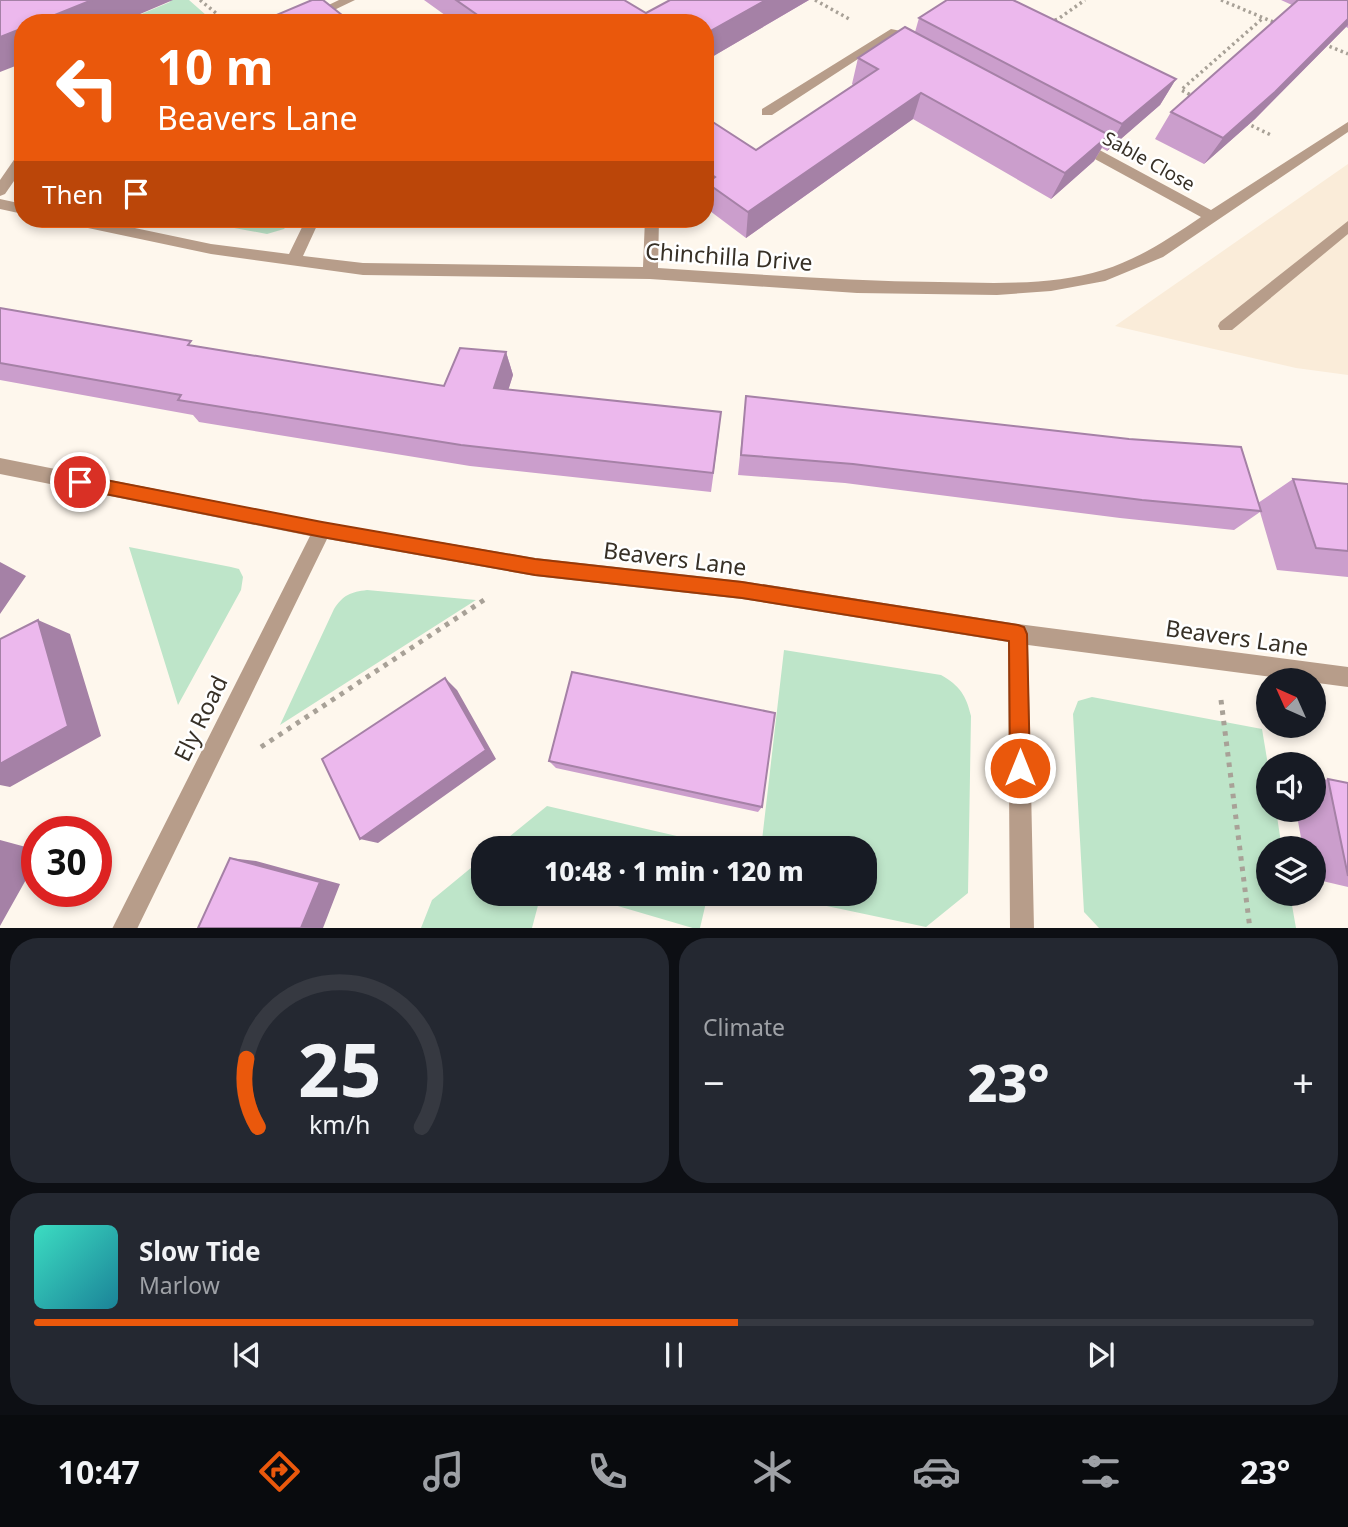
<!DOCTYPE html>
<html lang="en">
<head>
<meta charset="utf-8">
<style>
  :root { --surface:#171b24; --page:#242831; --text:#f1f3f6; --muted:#9ea1a6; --line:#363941; --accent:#ea580c }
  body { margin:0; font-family:"Noto Sans",sans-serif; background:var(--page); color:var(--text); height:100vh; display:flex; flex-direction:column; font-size:26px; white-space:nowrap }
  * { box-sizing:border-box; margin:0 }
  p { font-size:23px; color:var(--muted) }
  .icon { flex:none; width:38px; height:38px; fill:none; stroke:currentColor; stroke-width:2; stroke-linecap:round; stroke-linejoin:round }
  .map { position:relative; height:928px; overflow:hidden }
  .drawer { display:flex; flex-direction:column; gap:10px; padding:10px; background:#0d0f14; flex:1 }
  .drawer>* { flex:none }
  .hud { position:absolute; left:14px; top:14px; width:700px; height:214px; border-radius:28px; box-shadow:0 4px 10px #0003; background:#ea580c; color:#fff; overflow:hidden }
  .needle { width:46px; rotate:315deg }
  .tools { position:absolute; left:1256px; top:668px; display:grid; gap:14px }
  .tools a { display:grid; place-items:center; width:70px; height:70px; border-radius:50%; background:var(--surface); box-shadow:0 4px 10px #0003; font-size:35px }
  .speed { position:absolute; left:21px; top:816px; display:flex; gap:14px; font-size:35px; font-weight:700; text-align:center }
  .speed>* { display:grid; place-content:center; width:91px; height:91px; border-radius:50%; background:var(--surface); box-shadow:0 4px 10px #0003; line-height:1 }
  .speed .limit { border:10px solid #d22; background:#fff; color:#111 }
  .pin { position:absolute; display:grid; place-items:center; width:60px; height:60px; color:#fff; margin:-30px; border:4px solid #fff; border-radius:50%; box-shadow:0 2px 7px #0007 }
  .me { position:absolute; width:77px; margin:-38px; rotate:0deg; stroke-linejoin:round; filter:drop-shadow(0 0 5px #0008) }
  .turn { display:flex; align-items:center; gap:24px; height:147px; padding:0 28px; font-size:32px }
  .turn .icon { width:91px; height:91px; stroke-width:2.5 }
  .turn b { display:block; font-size:49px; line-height:60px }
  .then { display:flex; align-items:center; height:66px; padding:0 28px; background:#0003; gap:14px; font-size:26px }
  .big { font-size:52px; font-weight:800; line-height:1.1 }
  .drawer .card { flex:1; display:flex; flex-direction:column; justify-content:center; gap:10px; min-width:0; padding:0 24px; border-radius:28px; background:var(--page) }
  .drawer .dial { align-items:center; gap:0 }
  .dial svg { height:182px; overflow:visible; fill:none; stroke:var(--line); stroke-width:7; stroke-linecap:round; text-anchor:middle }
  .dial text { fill:var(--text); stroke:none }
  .song { display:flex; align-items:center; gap:21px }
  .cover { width:84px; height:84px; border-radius:10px; background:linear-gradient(135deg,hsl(170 70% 55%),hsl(190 70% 35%)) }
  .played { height:7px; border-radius:4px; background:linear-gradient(90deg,var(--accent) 55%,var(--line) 55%) }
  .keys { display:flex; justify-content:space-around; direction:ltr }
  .heat { display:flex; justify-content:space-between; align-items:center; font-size:38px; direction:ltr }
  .drawer .tiles { flex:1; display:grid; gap:10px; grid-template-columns:1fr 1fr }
  .card:last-child { grid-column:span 2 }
  .trip { position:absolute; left:471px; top:836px; width:406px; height:70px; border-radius:28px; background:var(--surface); box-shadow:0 4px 10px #0003; font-weight:800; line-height:70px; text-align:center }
  .tab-bar { display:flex; height:112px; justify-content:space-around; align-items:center; background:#090b0e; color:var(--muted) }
  .tab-bar .icon { width:49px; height:49px }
  .tab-bar .current { color:var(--accent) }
  .tab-bar b { font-size:32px; color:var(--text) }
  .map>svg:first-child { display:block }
</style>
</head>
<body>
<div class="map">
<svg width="1348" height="929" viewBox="0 0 1348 929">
  <rect width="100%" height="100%" fill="#fef7ed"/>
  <path fill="#faecd9" d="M 1348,164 L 1348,375 L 1296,368 L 1115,326 Z"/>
  <path fill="#bee5c9" d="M 169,0 L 189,0 L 215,23 L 120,23 L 170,2 Z
    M 185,219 L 293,219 L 284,229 L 267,234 Z
    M 129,547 L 231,567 L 239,569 L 243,577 L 241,590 L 178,705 Z
    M 367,590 L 476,600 L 280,725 L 334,609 C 343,595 351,592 367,590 Z
    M 784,650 L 941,675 C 960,686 966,695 971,716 L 968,893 L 926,927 L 770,894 L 864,894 L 864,849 L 761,849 Z
    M 1092,697 L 1262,729 L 1269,771 L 1269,810 L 1276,810 L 1282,849 L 1269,849 L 1269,894 L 1290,894 L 1296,928 L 1099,928 L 1084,912 L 1073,714 L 1078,701 Z
    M 547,806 L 720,846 L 720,849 L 494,849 Z
    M 483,858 L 483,894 L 541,894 L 532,928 L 421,928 L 432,900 Z
    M 577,894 L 708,894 L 700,928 L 696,929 Z"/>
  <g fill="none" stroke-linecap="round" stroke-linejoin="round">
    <path stroke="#a8a197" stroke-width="3.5" stroke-dasharray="2.5 3.5" stroke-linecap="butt" d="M 200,0 L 228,23
      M 815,0 L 851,20
      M 1221,0 L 1278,24
      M 1049,22 L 1058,19 L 1085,0
      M 1324,44 L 1348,54
      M 1195,97 L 1181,90 L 1263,18
      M 1246,123 L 1273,136"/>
    <path stroke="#a8a197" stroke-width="5" stroke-dasharray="4.5 6" stroke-linecap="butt" d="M 1221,700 L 1250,929
      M 261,747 L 487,598"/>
    <path fill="#b79d8a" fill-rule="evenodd" d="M 23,153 L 23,168 L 5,194 L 0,196 L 0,180 L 18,154 Z
      M 1348,221 L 1348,234 L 1232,330 L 1220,330 L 1218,326 L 1220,322 Z"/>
    <path fill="#b79d8a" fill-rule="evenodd" d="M 339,0 L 355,0 L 307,23 L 291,23 Z
      M 891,29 L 901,31 L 772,115 L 762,115 L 762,109 Z
      M 1348,122 L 1348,132 L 1163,257 L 1105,281 L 1051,291 L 997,295 L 857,293 L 650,279 L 363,275 L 211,254 L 69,224 L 62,219 L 92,219 L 211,244 L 289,254 L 306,219 L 320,219 L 303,256 L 363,263 L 643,267 L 645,219 L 659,219 L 658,268 C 752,274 845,281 939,282 C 993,283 1051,286 1103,270 C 1139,259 1170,238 1201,217 L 1071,146 L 1071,140 L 1081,140 L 1211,210 Z
      M 0,199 L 23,204 L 23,214 L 0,209 Z
      M 0,458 L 322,522 L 535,558 L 742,581 L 1018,624 L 1348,667 L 1348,687 L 1028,645 L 1034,929 L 1010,929 L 1008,642 L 742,599 L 535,576 L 327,539 L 137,929 L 112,929 L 310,536 L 0,474 Z"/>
  </g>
  <path fill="#cb9ecc" d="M 424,0 L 624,0 L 646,13 L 670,0 L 809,0 L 705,61 L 705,23 L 456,23 Z
    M 1281,0 L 1348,0 L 1348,28 L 1346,27 L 1255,119 L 1204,164 L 1155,139 L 1171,112 L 1292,5 Z
    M 919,18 L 1176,79 L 1160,105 L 1107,151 L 1102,148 L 1094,161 L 1051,199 L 913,119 L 746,238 L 706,208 L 705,117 L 756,150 L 853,85 L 852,84 L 858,58 L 915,32 Z
    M 0,308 L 196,346 L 444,386 L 506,352 L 513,375 L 508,390 L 719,433 L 711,492 L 470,466 L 199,422 L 193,415 L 0,380 Z
    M 746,396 L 1258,503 L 1293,479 L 1348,484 L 1348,577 L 1277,570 L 1260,512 L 1234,530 L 1120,518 L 845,483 L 738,475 Z
    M 549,761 L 762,807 L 758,812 L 556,768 Z
    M 1328,779 L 1348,783 L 1348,887 L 1314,879 L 1314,849 L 1303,849 L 1296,810 L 1314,810 L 1314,782 Z"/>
  <path fill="#a581a6" d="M 92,0 L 173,0 L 119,23 L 35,23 Z
    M 766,0 L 809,0 L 705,61 L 705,34 Z
    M 1348,19 L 1348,25 L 1346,27 L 1255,119 L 1204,164 L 1223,138 Z
    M 23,28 L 23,63 L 0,72 L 0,37 Z
    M 1176,79 L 1160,105 L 1107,151 L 1122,124 Z
    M 921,93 L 913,119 L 746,238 L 748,212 Z
    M 1109,135 L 1094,161 L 1051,199 L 1065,173 Z
    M 506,352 L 513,375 L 502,410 L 494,388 Z
    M 0,562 L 26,576 L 0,614 Z
    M 38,620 L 70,634 L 101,736 L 10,787 L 0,785 L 0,764 Z
    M 445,678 L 457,690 L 496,759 L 378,843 L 360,839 Z
    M 0,840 L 37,850 L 37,860 L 0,926 Z
    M 230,858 L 256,861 L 340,884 L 323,928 L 301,928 Z"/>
  <path fill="#ecb8ed" stroke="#a581a6" stroke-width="2" d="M 0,0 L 92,0 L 35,23 L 23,23 L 23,28 L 0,37 Z
    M 312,0 L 323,0 L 352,23 L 281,23 L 274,16 Z
    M 456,0 L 624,0 L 646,13 L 670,0 L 766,0 L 705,34 L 705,23 L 489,23 Z
    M 947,0 L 1013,0 L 1176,79 L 1122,124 L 919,18 Z
    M 1298,0 L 1348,0 L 1348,19 L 1275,92 L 1223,138 L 1171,112 Z
    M 905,27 L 1109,135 L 1065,173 L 921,93 L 748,212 L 707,183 L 715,177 L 705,170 L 705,117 L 756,150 L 878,69 L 858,58 Z
    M 0,308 L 191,341 L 188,345 L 444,386 L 460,348 L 506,352 L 494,388 L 721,412 L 713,473 L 461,445 L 178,400 L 181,395 L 0,363 Z
    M 746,396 L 1129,439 L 1241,447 L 1261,511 L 1142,500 L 853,464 L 741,455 Z
    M 1293,479 L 1348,484 L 1348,551 L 1316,548 Z
    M 38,620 L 68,726 L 0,764 L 0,639 Z
    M 572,672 L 775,713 L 762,807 L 549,761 Z
    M 445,678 L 486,750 L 360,839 L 322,759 Z
    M 1328,779 L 1348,783 L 1348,876 Z
    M 230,858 L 320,882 L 301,928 L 198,928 Z"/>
  <path fill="#ea580c" stroke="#983908" stroke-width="2" d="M 80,475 L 322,522 L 535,559 L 742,582 L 1018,625 L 1024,627 L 1027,634 L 1030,768 L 1027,775 L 1020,778 L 1013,775 L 1010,768 L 1009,641 L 742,598 L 535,575 L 322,537 L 80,489 L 75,487 L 72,482 L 75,477 Z"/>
  <g text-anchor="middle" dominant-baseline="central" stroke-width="5" stroke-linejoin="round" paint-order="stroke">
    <g font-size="19" fill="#373026" stroke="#fff">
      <text transform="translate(1149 161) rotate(29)">Sable Close</text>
    </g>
    <g font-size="23" fill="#373026" stroke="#fff">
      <text transform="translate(729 256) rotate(4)">Chinchilla Drive</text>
      <text transform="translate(675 558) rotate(7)">Beavers Lane</text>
      <text transform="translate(1237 637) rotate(8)">Beavers Lane</text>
      <text transform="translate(200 718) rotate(-64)">Ely Road</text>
    </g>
  </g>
</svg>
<div class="tools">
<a><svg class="needle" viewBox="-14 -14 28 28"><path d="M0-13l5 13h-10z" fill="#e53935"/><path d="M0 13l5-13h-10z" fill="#9ea1a6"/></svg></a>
<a><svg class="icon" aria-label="sound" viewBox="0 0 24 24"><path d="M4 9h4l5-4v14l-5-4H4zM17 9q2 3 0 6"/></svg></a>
<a><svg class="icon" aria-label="layers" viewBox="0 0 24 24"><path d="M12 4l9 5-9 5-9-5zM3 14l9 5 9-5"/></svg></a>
</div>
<div class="speed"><div class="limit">30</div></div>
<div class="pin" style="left:80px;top:482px;background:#d93025"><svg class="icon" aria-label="arrive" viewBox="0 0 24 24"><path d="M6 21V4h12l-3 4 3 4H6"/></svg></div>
<svg class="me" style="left:1020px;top:768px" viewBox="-20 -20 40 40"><circle r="17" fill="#ea580c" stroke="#fff" stroke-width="3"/><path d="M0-11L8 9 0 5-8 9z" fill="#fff"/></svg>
<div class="trip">10:48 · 1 min · 120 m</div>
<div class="hud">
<div class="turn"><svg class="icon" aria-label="left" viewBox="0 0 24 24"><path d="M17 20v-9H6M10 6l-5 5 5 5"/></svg><div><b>10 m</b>Beavers Lane</div></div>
<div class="then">Then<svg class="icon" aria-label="arrive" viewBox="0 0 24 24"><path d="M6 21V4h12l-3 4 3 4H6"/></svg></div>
</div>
</div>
<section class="drawer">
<div class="tiles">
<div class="card dial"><svg viewBox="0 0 100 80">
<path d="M14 69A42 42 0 1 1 86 69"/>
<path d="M14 69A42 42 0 0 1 9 39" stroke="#ea580c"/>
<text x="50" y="56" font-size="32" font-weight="700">25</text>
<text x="50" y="72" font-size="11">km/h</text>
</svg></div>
<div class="card"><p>Climate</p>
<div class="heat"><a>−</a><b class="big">23°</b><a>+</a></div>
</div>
<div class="card">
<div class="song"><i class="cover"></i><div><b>Slow Tide</b><p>Marlow</p></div></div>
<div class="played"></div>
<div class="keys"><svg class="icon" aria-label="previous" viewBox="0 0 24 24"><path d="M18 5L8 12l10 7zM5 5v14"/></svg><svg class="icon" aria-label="pause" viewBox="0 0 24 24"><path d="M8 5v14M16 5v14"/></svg><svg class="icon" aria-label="next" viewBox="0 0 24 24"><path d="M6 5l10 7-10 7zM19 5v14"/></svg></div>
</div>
</div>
</section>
<nav class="tab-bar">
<b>10:47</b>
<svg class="icon current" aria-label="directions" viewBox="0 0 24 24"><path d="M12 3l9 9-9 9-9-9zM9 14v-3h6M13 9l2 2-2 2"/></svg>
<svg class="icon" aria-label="music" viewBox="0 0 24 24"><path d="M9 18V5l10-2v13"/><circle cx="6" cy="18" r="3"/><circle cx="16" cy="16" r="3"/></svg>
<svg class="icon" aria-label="phone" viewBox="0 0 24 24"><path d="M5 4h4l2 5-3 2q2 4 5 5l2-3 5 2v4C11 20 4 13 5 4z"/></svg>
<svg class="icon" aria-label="climate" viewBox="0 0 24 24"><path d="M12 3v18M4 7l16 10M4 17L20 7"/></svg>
<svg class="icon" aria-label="car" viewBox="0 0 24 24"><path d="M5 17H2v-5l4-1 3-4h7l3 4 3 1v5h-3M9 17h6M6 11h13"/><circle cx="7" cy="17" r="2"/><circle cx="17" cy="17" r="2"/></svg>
<svg class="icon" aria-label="filters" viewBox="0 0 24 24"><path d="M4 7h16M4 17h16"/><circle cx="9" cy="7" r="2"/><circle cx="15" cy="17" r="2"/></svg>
<b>23°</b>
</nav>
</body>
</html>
